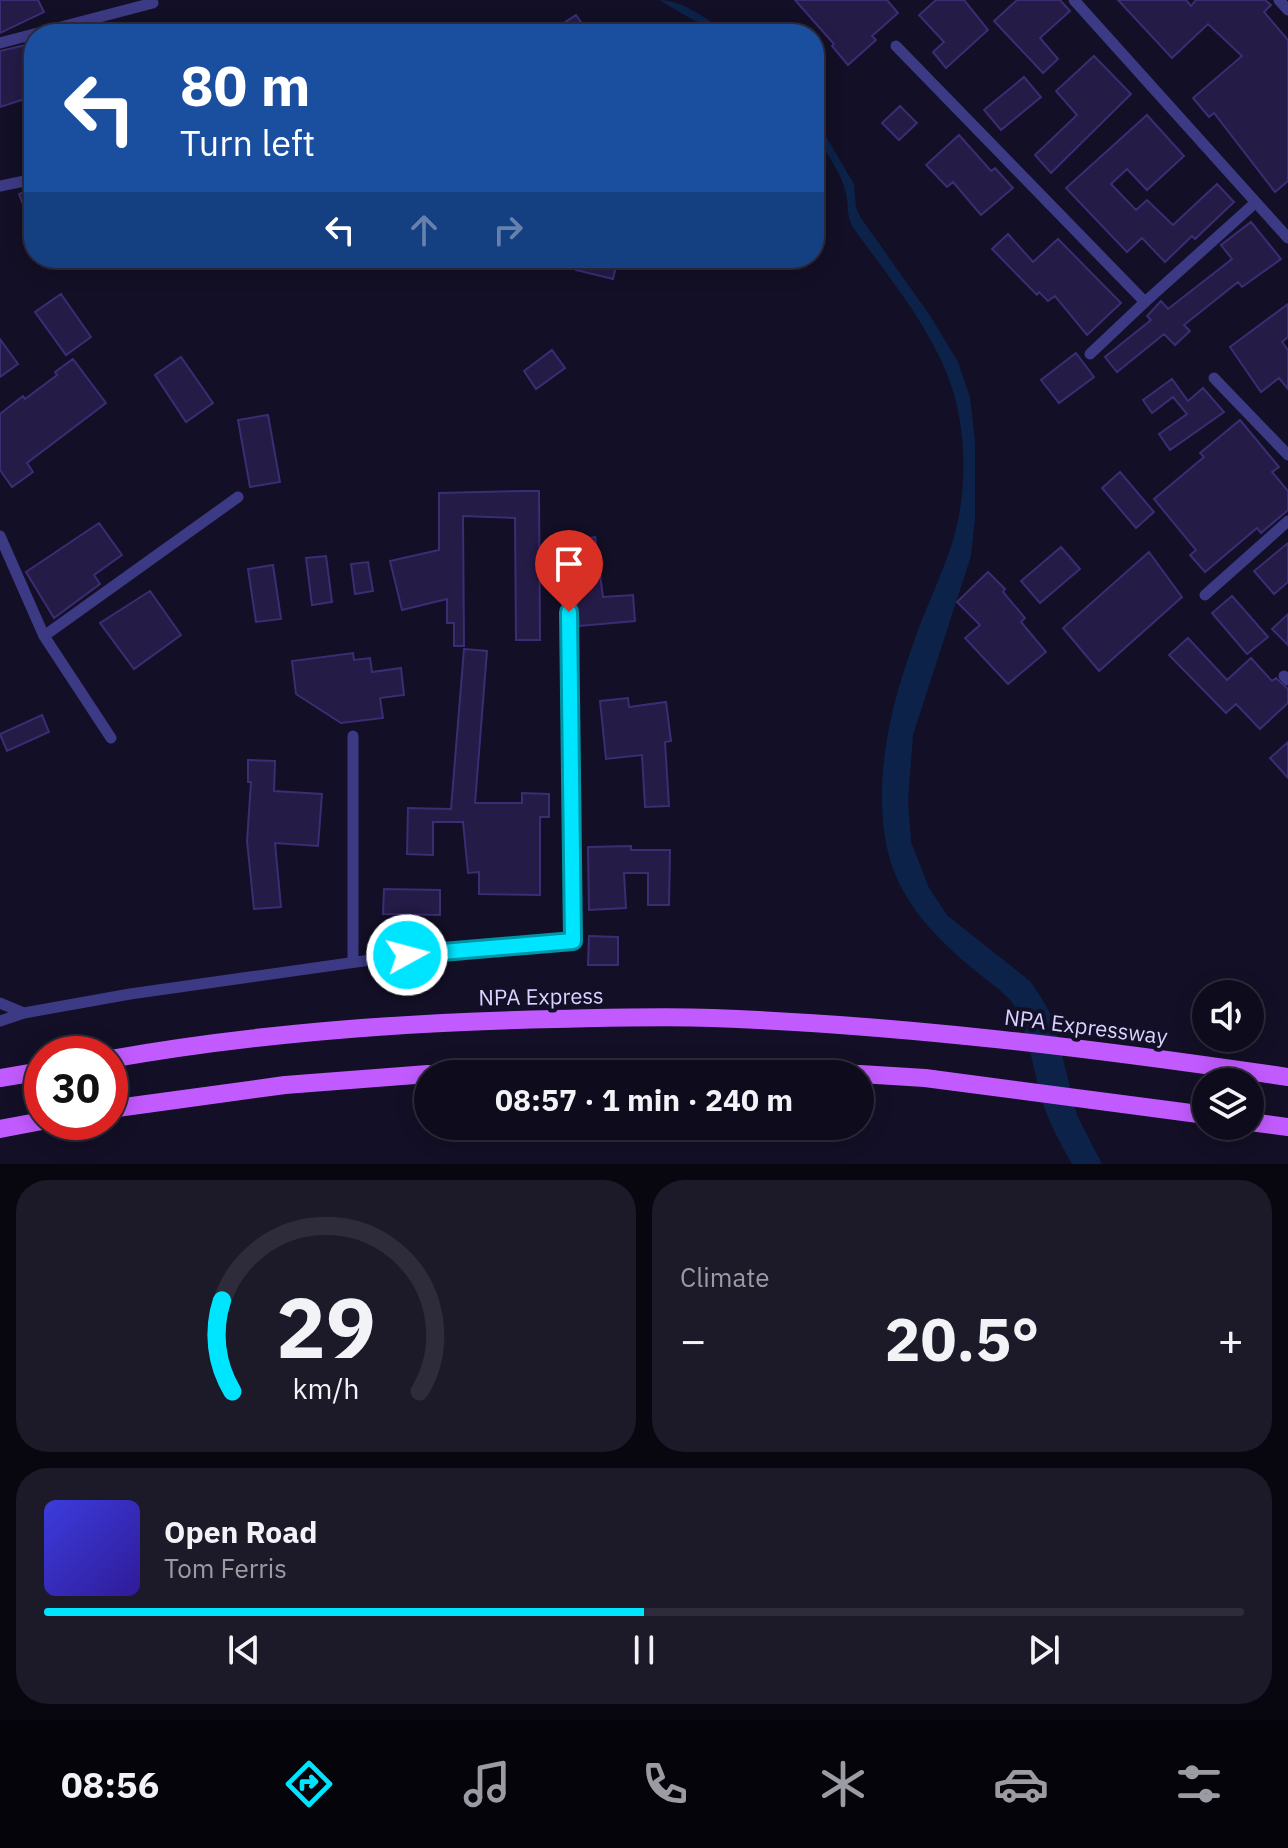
<!DOCTYPE html>
<html lang="en">
<head>
<meta charset="utf-8">
<style>
  :root { --surface:#0e0b1c; --page:#1c1929; --text:#f1f3f6; --muted:#9b9ba3; --line:#2e2b3b; --accent:#00e5ff }
  body { margin:0; font-family:"IBM Plex Sans",sans-serif; background:var(--page); color:var(--text); height:100vh; display:flex; flex-direction:column; font-size:30px; white-space:nowrap }
  * { box-sizing:border-box; margin:0 }
  p { font-size:26px; color:var(--muted) }
  .icon { flex:none; width:44px; height:44px; fill:none; stroke:currentColor; stroke-width:2; stroke-linecap:round; stroke-linejoin:round }
  .map { position:relative; height:1164px; overflow:hidden }
  .drawer { display:flex; flex-direction:column; gap:16px; padding:16px; background:#08060f; flex:1 }
  .drawer>* { flex:none }
  .top-card { position:absolute; left:24px; top:24px; width:800px; height:244px; border-radius:32px; box-shadow:0 4px 20px #0003,0 0 0 2px var(--line); background:#1a4fa0; color:#fff; overflow:hidden }
  .controls { position:absolute; left:1192px; top:980px; display:grid; gap:16px }
  .controls a { display:grid; place-items:center; width:72px; height:72px; border-radius:50%; background:var(--surface); box-shadow:0 4px 20px #0003,0 0 0 2px var(--line); font-size:40px }
  .speed { position:absolute; left:24px; top:1036px; display:flex; gap:16px; font-size:40px; font-weight:700; text-align:center }
  .speed>* { display:grid; place-content:center; width:104px; height:104px; border-radius:50%; background:var(--surface); box-shadow:0 4px 20px #0003,0 0 0 2px var(--line); line-height:1 }
  .speed .limit { border:12px solid #d22; background:#fff; color:#111 }
  .pin { position:absolute; display:grid; place-items:center; width:68px; height:68px; color:#fff; margin:-82px -34px; border-radius:50% 50% 50% 0; rotate:-45deg; box-shadow:0 0 8px #0007 }
  .pin .icon { rotate:45deg }
  .me { position:absolute; width:88px; margin:-44px; rotate:83deg; stroke-linejoin:round; filter:drop-shadow(0 0 6px #0008) }
  .turn { display:flex; align-items:center; gap:28px; height:168px; padding:0 24px; font-size:36px }
  .turn .icon { width:104px; height:104px; stroke-width:2.5 }
  .turn b { display:block; font-size:56px; line-height:68px }
  .lanes { display:flex; align-items:center; height:76px; padding:0 24px; background:#0003; justify-content:center; gap:40px; direction:ltr }
  .lanes .off { opacity:.35 }
  .big { font-size:60px; font-weight:700; line-height:1.1 }
  .drawer .tile { flex:1; display:flex; flex-direction:column; justify-content:center; gap:12px; min-width:0; padding:0 28px; border-radius:32px; background:var(--page) }
  .drawer .dial { align-items:center; gap:0 }
  .dial svg { height:208px; overflow:visible; fill:none; stroke:var(--line); stroke-width:7; stroke-linecap:round; text-anchor:middle }
  .dial text { fill:var(--text); stroke:none }
  .song { display:flex; align-items:center; gap:24px }
  .cover { width:96px; height:96px; border-radius:12px; background:linear-gradient(135deg,hsl(240 70% 55%),hsl(250 70% 35%)) }
  .played { height:8px; border-radius:4px; background:linear-gradient(90deg,var(--accent) 50%,var(--line) 50%) }
  .keys { display:flex; justify-content:space-around; direction:ltr }
  .heat { display:flex; justify-content:space-between; align-items:center; font-size:44px; direction:ltr }
  .drawer .tiles { flex:1; display:grid; gap:16px; grid-template-columns:1fr 1fr }
  .tile:last-child { grid-column:span 2 }
  .trip { position:absolute; left:414px; top:1060px; width:460px; height:80px; border-radius:40px; background:var(--surface); box-shadow:0 4px 20px #0003,0 0 0 2px var(--line); font-weight:700; line-height:80px; text-align:center }
  .menu { display:flex; height:128px; justify-content:space-around; align-items:center; background:#06040b; color:var(--muted) }
  .menu .icon { width:56px; height:56px }
  .menu .on { color:var(--accent) }
  .menu b { font-size:36px; color:var(--text) }
  .map>svg:first-child { display:block }
</style>
</head>
<body>
<div class="map">
<svg width="1288" height="1164" viewBox="0 0 1288 1164">
  <rect width="100%" height="100%" fill="#130f26"/>
  <path fill="#0c2248" d="M 659,0 C 684,0 709,21 729,34 L 717,34 Z
    M 814,116 L 854,184 L 856,208 L 861,218 L 931,317 L 958,362 L 970,397 L 975,442 L 975,519 L 971,556 L 913,735 L 908,801 L 911,842 L 929,888 L 948,916 L 1030,981 L 1041,997 L 1053,1019 L 1077,1115 L 1102,1164 L 1072,1164 C 1061,1145 1050,1124 1043,1104 C 1035,1079 1026,1018 1010,1000 C 1000,989 985,979 973,969 C 933,935 896,898 886,843 C 874,778 890,708 912,647 C 924,611 942,576 953,540 C 968,490 967,427 949,379 C 928,323 886,274 852,226 C 846,212 849,207 846,194 C 841,166 814,144 814,116 Z"/>
  <path fill="#241b47" stroke="#3b2d73" stroke-width="2" d="M 0,0 L 38,0 L 44,12 L 0,33 Z
    M 795,0 L 887,0 L 898,13 L 872,36 L 876,40 L 848,65 L 832,46 L 834,44 Z
    M 936,0 L 964,0 L 988,30 L 946,68 L 933,52 L 944,42 L 919,15 Z
    M 1017,0 L 1060,0 L 1070,11 L 1040,38 L 1058,59 L 1043,73 L 994,21 Z
    M 1118,0 L 1186,0 L 1191,6 L 1196,0 L 1265,0 L 1271,5 L 1264,12 L 1288,40 L 1288,181 L 1275,192 L 1214,113 L 1209,117 L 1193,98 L 1242,56 L 1208,24 L 1172,58 Z
    M 576,15 L 589,34 L 563,34 L 558,27 Z
    M 34,43 L 34,96 L 0,107 L 0,51 Z
    M 1094,56 L 1131,94 L 1051,173 L 1035,155 L 1077,115 L 1056,91 Z
    M 1024,77 L 1041,97 L 1001,130 L 984,110 Z
    M 900,106 L 917,123 L 899,140 L 882,123 Z
    M 1147,115 L 1184,156 L 1147,190 L 1127,169 L 1111,184 L 1136,210 L 1147,200 L 1173,225 L 1217,184 L 1234,202 L 1195,239 L 1192,236 L 1165,262 L 1142,238 L 1127,252 L 1066,188 Z
    M 959,135 L 991,171 L 995,168 L 1013,188 L 981,215 L 953,182 L 947,187 L 926,165 Z
    M 34,188 L 34,231 L 33,231 L 19,194 Z
    M 1251,222 L 1281,259 L 1242,287 L 1238,282 L 1184,325 L 1190,331 L 1175,345 L 1164,334 L 1117,372 L 1105,357 L 1151,320 L 1147,316 L 1161,301 L 1168,309 L 1232,259 L 1221,245 Z
    M 1008,234 L 1033,262 L 1058,239 L 1121,303 L 1087,335 L 1055,296 L 1048,301 L 1039,292 L 1037,295 L 992,249 Z
    M 579,258 L 618,258 L 613,279 L 576,270 Z
    M 61,294 L 91,337 L 66,355 L 35,312 Z
    M 1288,304 L 1288,337 L 1282,342 L 1288,350 L 1288,389 L 1279,378 L 1261,392 L 1230,347 Z
    M 0,339 L 18,364 L 0,377 Z
    M 552,350 L 565,368 L 536,389 L 524,371 Z
    M 1076,353 L 1094,377 L 1059,403 L 1041,380 Z
    M 181,357 L 213,403 L 186,422 L 155,375 Z
    M 73,359 L 106,403 L 27,463 L 33,472 L 12,487 L 0,470 L 0,414 L 23,396 L 25,399 L 57,375 L 55,372 Z
    M 1172,379 L 1188,401 L 1203,388 L 1224,412 L 1170,450 L 1159,434 L 1187,414 L 1173,397 L 1152,413 L 1143,400 Z
    M 268,415 L 280,482 L 250,487 L 238,420 Z
    M 1240,420 L 1279,467 L 1272,472 L 1288,491 L 1288,510 L 1261,533 L 1257,528 L 1205,572 L 1190,555 L 1196,550 L 1154,499 L 1204,457 L 1200,453 Z
    M 1120,472 L 1154,512 L 1136,528 L 1102,488 Z
    M 522,491 L 539,491 L 540,640 L 516,640 L 515,518 L 463,516 L 464,646 L 454,646 L 454,623 L 447,623 L 447,599 L 402,610 L 390,561 L 439,550 L 439,493 Z
    M 99,523 L 122,555 L 94,575 L 100,584 L 54,618 L 26,572 Z
    M 595,537 L 603,597 L 633,595 L 635,621 L 579,626 L 575,581 L 562,582 L 557,542 Z
    M 1288,543 L 1288,582 L 1274,594 L 1254,571 Z
    M 1061,547 L 1080,569 L 1040,603 L 1021,581 Z
    M 1149,552 L 1182,597 L 1099,671 L 1063,628 Z
    M 326,556 L 332,602 L 312,605 L 306,558 Z
    M 368,562 L 373,591 L 355,594 L 351,564 Z
    M 273,565 L 281,619 L 256,622 L 248,569 Z
    M 988,572 L 1005,589 L 1003,592 L 1025,618 L 1021,622 L 1046,652 L 1008,684 L 965,638 L 980,625 L 957,602 Z
    M 150,591 L 181,635 L 134,669 L 100,623 Z
    M 1232,596 L 1268,637 L 1247,654 L 1212,613 Z
    M 1288,614 L 1288,645 L 1272,629 Z
    M 1188,638 L 1227,680 L 1251,658 L 1272,681 L 1276,678 L 1288,689 L 1288,703 L 1260,729 L 1236,704 L 1226,713 L 1169,655 Z
    M 464,649 L 487,651 L 475,803 L 522,803 L 522,793 L 549,794 L 549,817 L 540,817 L 540,895 L 479,894 L 479,872 L 468,873 L 463,822 L 433,822 L 433,855 L 407,854 L 408,808 L 451,809 Z
    M 353,653 L 354,660 L 370,658 L 372,672 L 401,668 L 404,695 L 380,698 L 383,718 L 341,723 L 296,694 L 292,661 Z
    M 628,698 L 629,707 L 666,702 L 671,741 L 665,742 L 669,806 L 645,807 L 642,755 L 606,759 L 600,701 Z
    M 42,715 L 49,732 L 7,751 L 0,734 Z
    M 1288,742 L 1288,778 L 1270,758 Z
    M 248,760 L 275,761 L 274,791 L 322,794 L 318,846 L 275,843 L 281,907 L 254,909 L 247,841 L 251,782 L 248,782 Z
    M 631,846 L 631,850 L 670,850 L 669,905 L 648,905 L 648,873 L 624,873 L 626,908 L 589,910 L 588,847 Z
    M 384,889 L 440,890 L 440,915 L 383,914 Z
    M 589,936 L 618,937 L 618,965 L 588,965 Z"/>
  <g fill="none" stroke-linecap="round" stroke-linejoin="round">
    <path stroke="#3d3a85" stroke-width="11" d="M 1074,0 L 1288,238
      M 1279,0 L 1288,10
      M 0,43 L 153,3
      M 896,46 L 1145,302 L 1090,354
      M 0,186 L 34,179
      M 1145,302 L 1255,203
      M 1214,378 L 1288,455
      M 0,536 L 44,636 L 238,497
      M 1205,595 L 1288,521
      M 44,636 L 111,738
      M 1284,676 L 1288,680
      M 353,736 L 353,962
      M 0,1003 L 24,1013
      M 0,1021 L 24,1013 L 130,994 L 434,951 L 573,941 L 569,612"/>
    <path stroke="#c25bff" stroke-width="18" d="M 110,1059 C 256,1033 406,1022 555,1019 C 607,1018 660,1016 712,1018 C 905,1025 1097,1049 1288,1077
      M 433,1074 C 575,1067 717,1066 859,1074
      M 860,1074 L 925,1078 L 1206,1115
      M 0,1078 L 42,1071
      M 110,1109 L 285,1085 L 428,1074
      M 1250,1122 L 1288,1127
      M 0,1129 L 42,1121"/>
  </g>
  <g fill="none" stroke-linecap="round" stroke-linejoin="round">
    <g stroke="#0095a6" stroke-width="20">
      <path id="route" d="M 407,955 L 573,941 L 569,612"/>
    </g>
    <use href="#route" stroke="#00e5ff" stroke-width="14"/>
  </g>
  <g text-anchor="middle" dominant-baseline="central" stroke-width="8" stroke-linejoin="round" paint-order="stroke">
    <g font-size="22" fill="#d9d4ff" stroke="#130f26">
      <text transform="translate(541 996) rotate(-1)">NPA Express</text>
      <text transform="translate(1086 1026) rotate(7)">NPA Expressway</text>
    </g>
  </g>
</svg>
<div class="controls">
<a><svg class="icon" aria-label="sound" viewBox="0 0 24 24"><path d="M4 9h4l5-4v14l-5-4H4zM17 9q2 3 0 6"/></svg></a>
<a><svg class="icon" aria-label="layers" viewBox="0 0 24 24"><path d="M12 4l9 5-9 5-9-5zM3 14l9 5 9-5"/></svg></a>
</div>
<div class="speed"><div class="limit">30</div></div>
<div class="pin" style="left:569px;top:612px;background:#d93025"><svg class="icon" aria-label="arrive" viewBox="0 0 24 24"><path d="M6 21V4h12l-3 4 3 4H6"/></svg></div>
<svg class="me" style="left:407px;top:955px" viewBox="-20 -20 40 40"><circle r="17" fill="#00e5ff" stroke="#fff" stroke-width="3"/><path d="M0-11L8 9 0 5-8 9z" fill="#fff"/></svg>
<div class="trip">08:57 · 1 min · 240 m</div>
<div class="top-card">
<div class="turn"><svg class="icon" aria-label="left" viewBox="0 0 24 24"><path d="M17 20v-9H6M10 6l-5 5 5 5"/></svg><div><b>80 m</b>Turn left</div></div>
<div class="lanes"><svg class="icon" aria-label="left" viewBox="0 0 24 24"><path d="M17 20v-9H6M10 6l-5 5 5 5"/></svg><svg class="icon off" aria-label="ahead" viewBox="0 0 24 24"><path d="M12 20V5M6 11l6-6 6 6"/></svg><svg class="icon off" aria-label="right" viewBox="0 0 24 24"><path d="M7 20v-9h11M14 6l5 5-5 5"/></svg></div>
</div>
</div>
<section class="drawer">
<div class="tiles">
<div class="tile dial"><svg viewBox="0 0 100 80">
<path d="M14 69A42 42 0 1 1 86 69"/>
<path d="M14 69A42 42 0 0 1 10 34" stroke="#00e5ff"/>
<text x="50" y="56" font-size="32" font-weight="700">29</text>
<text x="50" y="72" font-size="11">km/h</text>
</svg></div>
<div class="tile"><p>Climate</p>
<div class="heat"><a>−</a><b class="big">20.5°</b><a>+</a></div>
</div>
<div class="tile">
<div class="song"><i class="cover"></i><div><b>Open Road</b><p>Tom Ferris</p></div></div>
<div class="played"></div>
<div class="keys"><svg class="icon" aria-label="previous" viewBox="0 0 24 24"><path d="M18 5L8 12l10 7zM5 5v14"/></svg><svg class="icon" aria-label="pause" viewBox="0 0 24 24"><path d="M8 5v14M16 5v14"/></svg><svg class="icon" aria-label="next" viewBox="0 0 24 24"><path d="M6 5l10 7-10 7zM19 5v14"/></svg></div>
</div>
</div>
</section>
<nav class="menu">
<b>08:56</b>
<svg class="icon on" aria-label="directions" viewBox="0 0 24 24"><path d="M12 3l9 9-9 9-9-9zM9 14v-3h6M13 9l2 2-2 2"/></svg>
<svg class="icon" aria-label="music" viewBox="0 0 24 24"><path d="M9 18V5l10-2v13"/><circle cx="6" cy="18" r="3"/><circle cx="16" cy="16" r="3"/></svg>
<svg class="icon" aria-label="phone" viewBox="0 0 24 24"><path d="M5 4h4l2 5-3 2q2 4 5 5l2-3 5 2v4C11 20 4 13 5 4z"/></svg>
<svg class="icon" aria-label="climate" viewBox="0 0 24 24"><path d="M12 3v18M4 7l16 10M4 17L20 7"/></svg>
<svg class="icon" aria-label="car" viewBox="0 0 24 24"><path d="M5 17H2v-5l4-1 3-4h7l3 4 3 1v5h-3M9 17h6M6 11h13"/><circle cx="7" cy="17" r="2"/><circle cx="17" cy="17" r="2"/></svg>
<svg class="icon" aria-label="filters" viewBox="0 0 24 24"><path d="M4 7h16M4 17h16"/><circle cx="9" cy="7" r="2"/><circle cx="15" cy="17" r="2"/></svg>
</nav>
</body>
</html>
